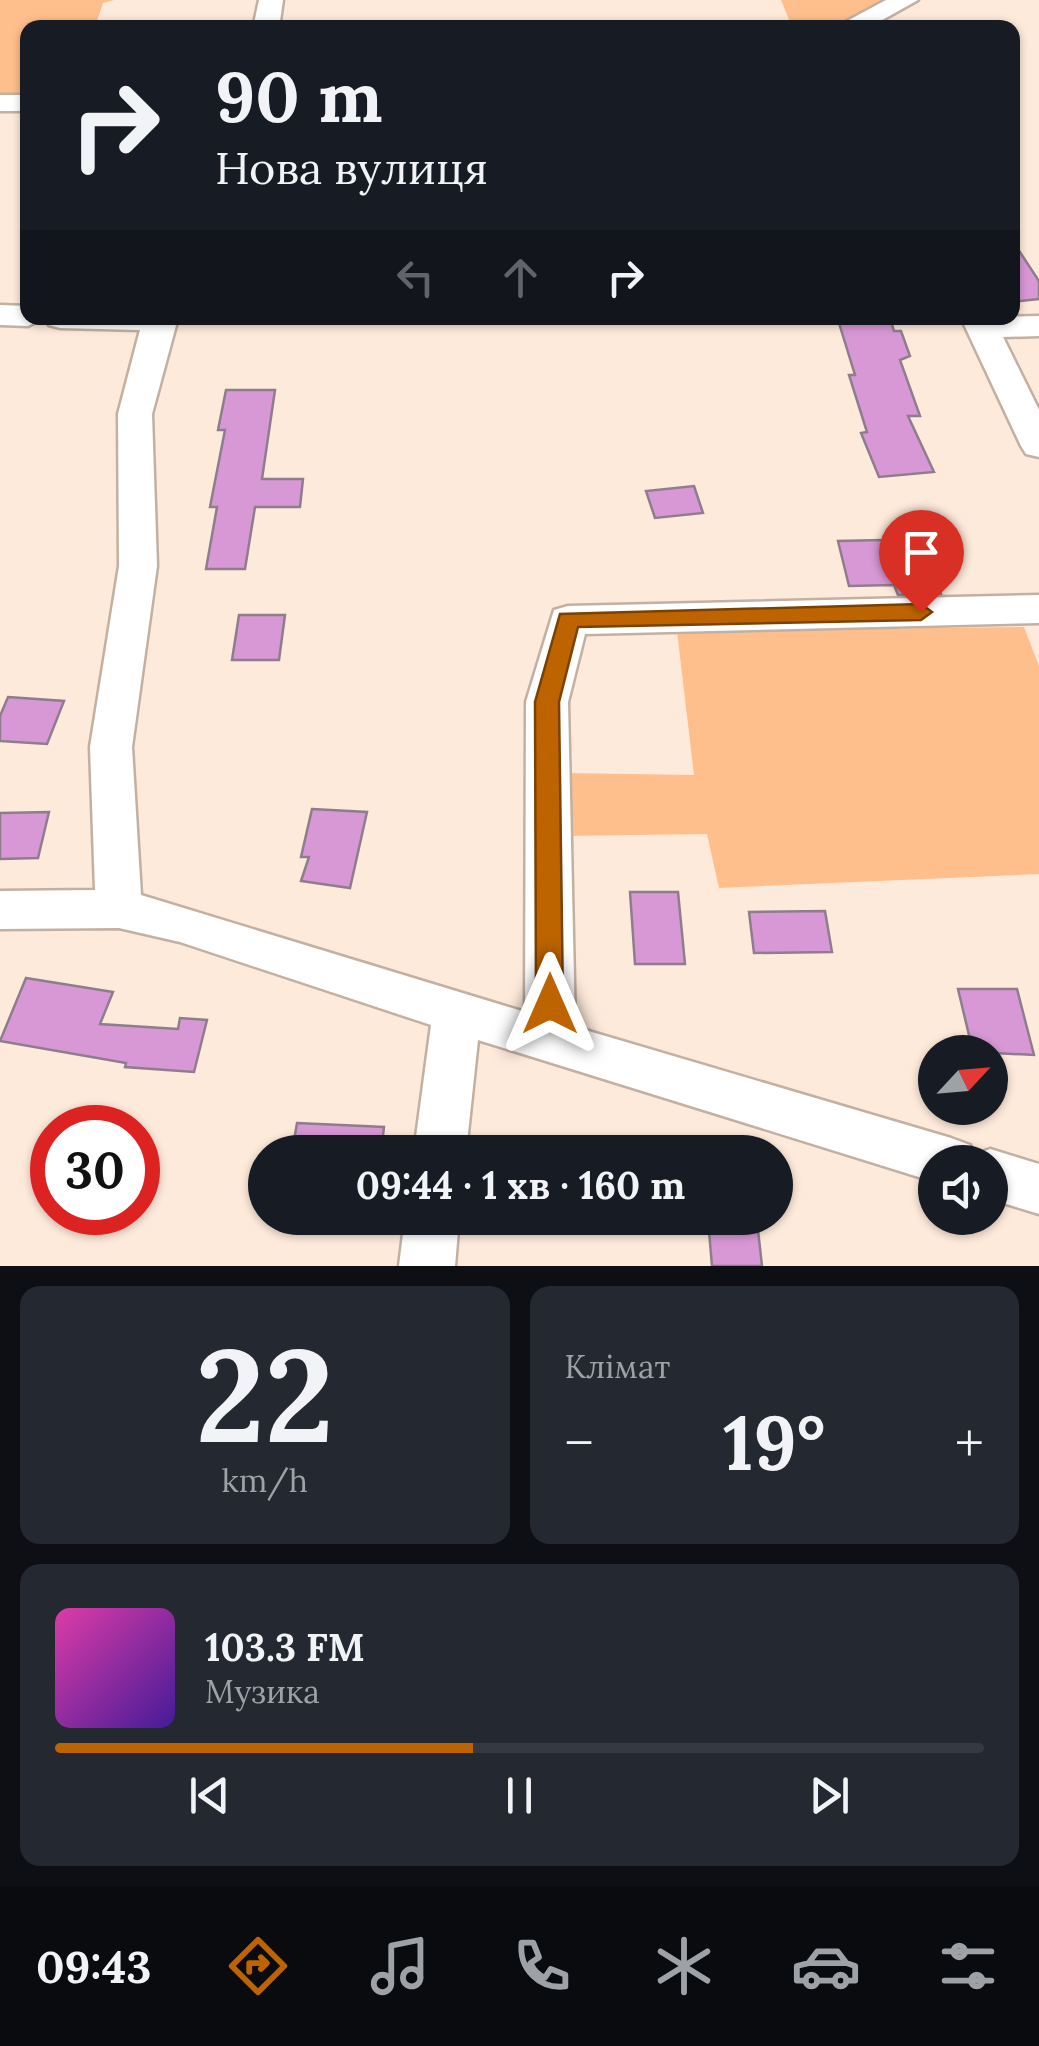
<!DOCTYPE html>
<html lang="uk">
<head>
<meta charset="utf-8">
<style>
  :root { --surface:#171b24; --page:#242831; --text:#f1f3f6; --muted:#9ea1a6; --line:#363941; --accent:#bd6400 }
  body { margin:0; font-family:Lora,serif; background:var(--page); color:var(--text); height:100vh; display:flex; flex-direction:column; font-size:38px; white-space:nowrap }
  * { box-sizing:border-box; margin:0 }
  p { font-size:32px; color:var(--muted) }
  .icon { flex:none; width:55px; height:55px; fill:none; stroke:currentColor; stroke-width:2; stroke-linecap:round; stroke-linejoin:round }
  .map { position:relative; height:1266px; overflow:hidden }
  .sheet { display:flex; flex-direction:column; gap:20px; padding:20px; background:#0d0f14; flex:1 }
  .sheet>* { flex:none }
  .banner { position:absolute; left:20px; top:20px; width:1000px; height:305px; border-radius:20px; box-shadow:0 2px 8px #0004; background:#171b24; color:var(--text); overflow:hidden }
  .needle { width:65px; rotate:64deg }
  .controls { position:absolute; left:918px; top:1035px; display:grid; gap:20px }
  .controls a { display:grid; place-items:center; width:90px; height:90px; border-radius:50%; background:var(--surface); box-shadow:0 2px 8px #0004; font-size:50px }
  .speed { position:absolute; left:30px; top:1105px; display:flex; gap:20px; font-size:50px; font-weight:700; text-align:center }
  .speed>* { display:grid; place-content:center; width:130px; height:130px; border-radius:50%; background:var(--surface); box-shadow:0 2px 8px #0004; line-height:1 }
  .speed .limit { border:15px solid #d22; background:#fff; color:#111 }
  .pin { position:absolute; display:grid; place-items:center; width:85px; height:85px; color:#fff; margin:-102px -42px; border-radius:50% 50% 50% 0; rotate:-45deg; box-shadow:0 0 10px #0007 }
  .pin .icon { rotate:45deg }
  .me { position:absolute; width:110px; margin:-55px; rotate:0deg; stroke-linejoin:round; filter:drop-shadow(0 0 8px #0008) }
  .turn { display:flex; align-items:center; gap:35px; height:210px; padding:0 30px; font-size:45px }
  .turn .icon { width:130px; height:130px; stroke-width:2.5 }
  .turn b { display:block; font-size:70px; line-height:85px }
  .lanes { display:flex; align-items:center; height:95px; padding:0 30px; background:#0003; justify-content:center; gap:50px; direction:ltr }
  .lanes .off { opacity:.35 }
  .big { font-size:75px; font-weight:800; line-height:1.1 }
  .sheet .card { flex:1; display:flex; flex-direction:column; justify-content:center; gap:15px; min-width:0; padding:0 35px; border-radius:20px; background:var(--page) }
  .sheet .dial { align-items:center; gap:0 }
  .dial b { font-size:130px; line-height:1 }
  .song { display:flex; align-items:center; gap:30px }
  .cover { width:120px; height:120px; border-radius:15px; background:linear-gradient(135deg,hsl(320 70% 55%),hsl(260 70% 35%)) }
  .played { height:10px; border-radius:5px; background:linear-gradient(90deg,var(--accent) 45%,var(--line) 45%) }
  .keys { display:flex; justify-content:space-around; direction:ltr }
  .heat { display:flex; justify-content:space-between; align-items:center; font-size:55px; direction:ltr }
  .sheet .tiles { flex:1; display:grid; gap:20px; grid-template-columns:1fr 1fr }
  .card:last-child { grid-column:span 2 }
  .trip { position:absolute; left:248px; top:1135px; width:545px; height:100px; border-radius:50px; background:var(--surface); box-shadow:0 2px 8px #0004; font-weight:800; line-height:100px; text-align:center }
  .menu { display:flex; height:160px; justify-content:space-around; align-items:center; background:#090b0e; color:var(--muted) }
  .menu .icon { width:70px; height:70px }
  .menu .selected { color:var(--accent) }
  .menu b { font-size:45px; color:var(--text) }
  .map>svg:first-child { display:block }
</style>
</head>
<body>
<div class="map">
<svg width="1039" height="1266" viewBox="0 0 1039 1266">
  <rect width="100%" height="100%" fill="#feeadb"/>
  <path fill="#febf8c" d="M 0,0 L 114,0 L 103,3 L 95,27 L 28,28 L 27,93 L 0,93 Z
    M 781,0 L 892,0 L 830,28 L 792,27 Z
    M 1024,627 L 1039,666 L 1039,874 L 719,888 L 707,834 L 565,836 L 568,773 L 694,775 L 677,631 Z"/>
  <path fill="#d898d5" stroke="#8e7e8d" stroke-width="2.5" d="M 1012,240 L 1039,281 L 1039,299 L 1012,302 Z
    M 891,321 L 894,331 L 901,331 L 910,356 L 900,360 L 920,416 L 908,416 L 934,472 L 879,477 L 861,433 L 867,432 L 849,375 L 855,375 L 839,323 Z
    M 226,390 L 275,390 L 262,479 L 303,479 L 300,507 L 255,507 L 245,569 L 206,569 L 217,507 L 210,507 L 225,430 L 218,430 Z
    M 694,486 L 703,513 L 655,518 L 646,491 Z
    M 930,539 L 944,584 L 937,584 L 941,594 L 898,595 L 894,585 L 849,586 L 838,541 Z
    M 239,615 L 285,615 L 279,660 L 232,660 Z
    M 8,697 L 64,701 L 47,744 L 0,741 L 0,716 Z
    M 312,809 L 367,812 L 350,888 L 301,881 L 309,857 L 301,857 Z
    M 49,812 L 38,858 L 0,859 L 0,813 Z
    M 630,892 L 678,892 L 685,964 L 635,964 Z
    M 825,911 L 832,952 L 754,953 L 749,912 Z
    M 26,978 L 113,992 L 100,1024 L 178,1029 L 180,1018 L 207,1020 L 194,1072 L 125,1067 L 126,1063 L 0,1041 Z
    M 958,989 L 1017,989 L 1034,1055 L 973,1052 Z
    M 297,1123 L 384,1127 L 381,1152 L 292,1152 Z
    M 758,1230 L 762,1266 L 712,1266 L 709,1231 Z"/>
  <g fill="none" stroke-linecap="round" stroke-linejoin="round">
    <g stroke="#c2b0a2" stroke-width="5">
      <path id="minor" d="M 259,0 L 283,0 L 279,28 L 253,28 Z
        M 886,0 L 918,0 L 868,28 L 834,28 Z
        M 0,95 L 28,95 L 28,111 L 0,111 Z
        M 0,305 L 28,306 L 28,318 L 43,318 L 28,326 L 0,325 Z
        M 1039,316 L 1039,336 L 1003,337 L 1039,410 L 1039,457 L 1026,454 L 1021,446 L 961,318 Z
        M 44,318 L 178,318 L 152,414 L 157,566 L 132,747 L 141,895 L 525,1012 L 526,702 L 554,610 L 568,606 L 1039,595 L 1039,623 L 585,634 L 568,702 L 575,1027 L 951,1138 L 970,1145 L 974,1155 L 990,1149 L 1039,1164 L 1039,1214 L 990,1199 L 990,1162 L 935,1162 L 935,1182 L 478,1040 L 466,1152 L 414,1152 L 431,1025 L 180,942 L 119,928 L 0,929 L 0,891 L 95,890 L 90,747 L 119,566 L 118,414 L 140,330 L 60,328 L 49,325 Z
        M 405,1218 L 459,1218 L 455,1266 L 399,1266 Z"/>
    </g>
    <use href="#minor" fill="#fff" fill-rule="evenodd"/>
  </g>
  <path fill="#bd6400" stroke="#7b4100" stroke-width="2.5" d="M 921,604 L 932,612 L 921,620 L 578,627 L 559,702 L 563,1004 L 559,1013 L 550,1016 L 540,1013 L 536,1004 L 535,702 L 560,614 Z"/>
</svg>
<div class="controls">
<a><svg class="needle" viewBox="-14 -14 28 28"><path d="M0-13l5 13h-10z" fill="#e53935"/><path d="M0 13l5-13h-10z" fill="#9ea1a6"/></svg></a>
<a><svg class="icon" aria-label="sound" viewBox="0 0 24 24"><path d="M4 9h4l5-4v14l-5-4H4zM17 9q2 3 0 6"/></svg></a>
</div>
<div class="speed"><div class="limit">30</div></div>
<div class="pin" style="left:921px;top:612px;background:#d93025"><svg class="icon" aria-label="arrive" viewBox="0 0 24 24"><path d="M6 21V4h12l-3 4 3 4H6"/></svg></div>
<svg class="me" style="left:550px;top:1004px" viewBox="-20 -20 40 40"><path d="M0-17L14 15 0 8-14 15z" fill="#bd6400" stroke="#fff" stroke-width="4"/></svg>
<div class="trip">09:44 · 1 хв · 160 m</div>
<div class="banner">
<div class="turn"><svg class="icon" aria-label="right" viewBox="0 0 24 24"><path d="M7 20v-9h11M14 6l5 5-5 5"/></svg><div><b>90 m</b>Нова вулиця</div></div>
<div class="lanes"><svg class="icon off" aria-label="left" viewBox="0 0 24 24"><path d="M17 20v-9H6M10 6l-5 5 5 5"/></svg><svg class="icon off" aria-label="ahead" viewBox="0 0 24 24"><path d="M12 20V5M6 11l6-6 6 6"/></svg><svg class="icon" aria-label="right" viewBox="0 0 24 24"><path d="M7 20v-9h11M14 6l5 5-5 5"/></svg></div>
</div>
</div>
<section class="sheet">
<div class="tiles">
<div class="card dial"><b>22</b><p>km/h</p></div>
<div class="card"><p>Клімат</p>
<div class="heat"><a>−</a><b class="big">19°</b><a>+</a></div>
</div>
<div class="card">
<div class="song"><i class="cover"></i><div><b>103.3 FM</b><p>Музика</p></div></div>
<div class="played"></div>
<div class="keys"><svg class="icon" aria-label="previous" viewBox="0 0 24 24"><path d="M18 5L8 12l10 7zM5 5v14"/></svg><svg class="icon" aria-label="pause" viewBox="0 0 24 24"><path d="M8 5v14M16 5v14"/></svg><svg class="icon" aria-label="next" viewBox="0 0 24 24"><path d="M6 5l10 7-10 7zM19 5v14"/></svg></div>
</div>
</div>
</section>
<nav class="menu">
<b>09:43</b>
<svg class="icon selected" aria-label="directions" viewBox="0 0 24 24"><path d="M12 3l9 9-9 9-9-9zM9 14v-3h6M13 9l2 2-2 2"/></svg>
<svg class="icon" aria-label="music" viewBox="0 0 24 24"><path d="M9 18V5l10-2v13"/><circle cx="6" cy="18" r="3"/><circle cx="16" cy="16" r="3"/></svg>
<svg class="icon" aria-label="phone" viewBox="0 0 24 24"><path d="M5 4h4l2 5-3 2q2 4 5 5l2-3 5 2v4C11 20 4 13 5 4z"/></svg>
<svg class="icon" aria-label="climate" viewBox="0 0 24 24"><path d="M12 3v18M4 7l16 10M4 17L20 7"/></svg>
<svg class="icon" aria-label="car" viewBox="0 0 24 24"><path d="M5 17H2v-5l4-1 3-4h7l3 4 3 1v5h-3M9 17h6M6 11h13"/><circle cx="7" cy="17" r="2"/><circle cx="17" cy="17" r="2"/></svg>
<svg class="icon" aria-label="filters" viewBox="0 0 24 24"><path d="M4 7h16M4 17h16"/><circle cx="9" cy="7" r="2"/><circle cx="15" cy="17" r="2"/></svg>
</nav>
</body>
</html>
